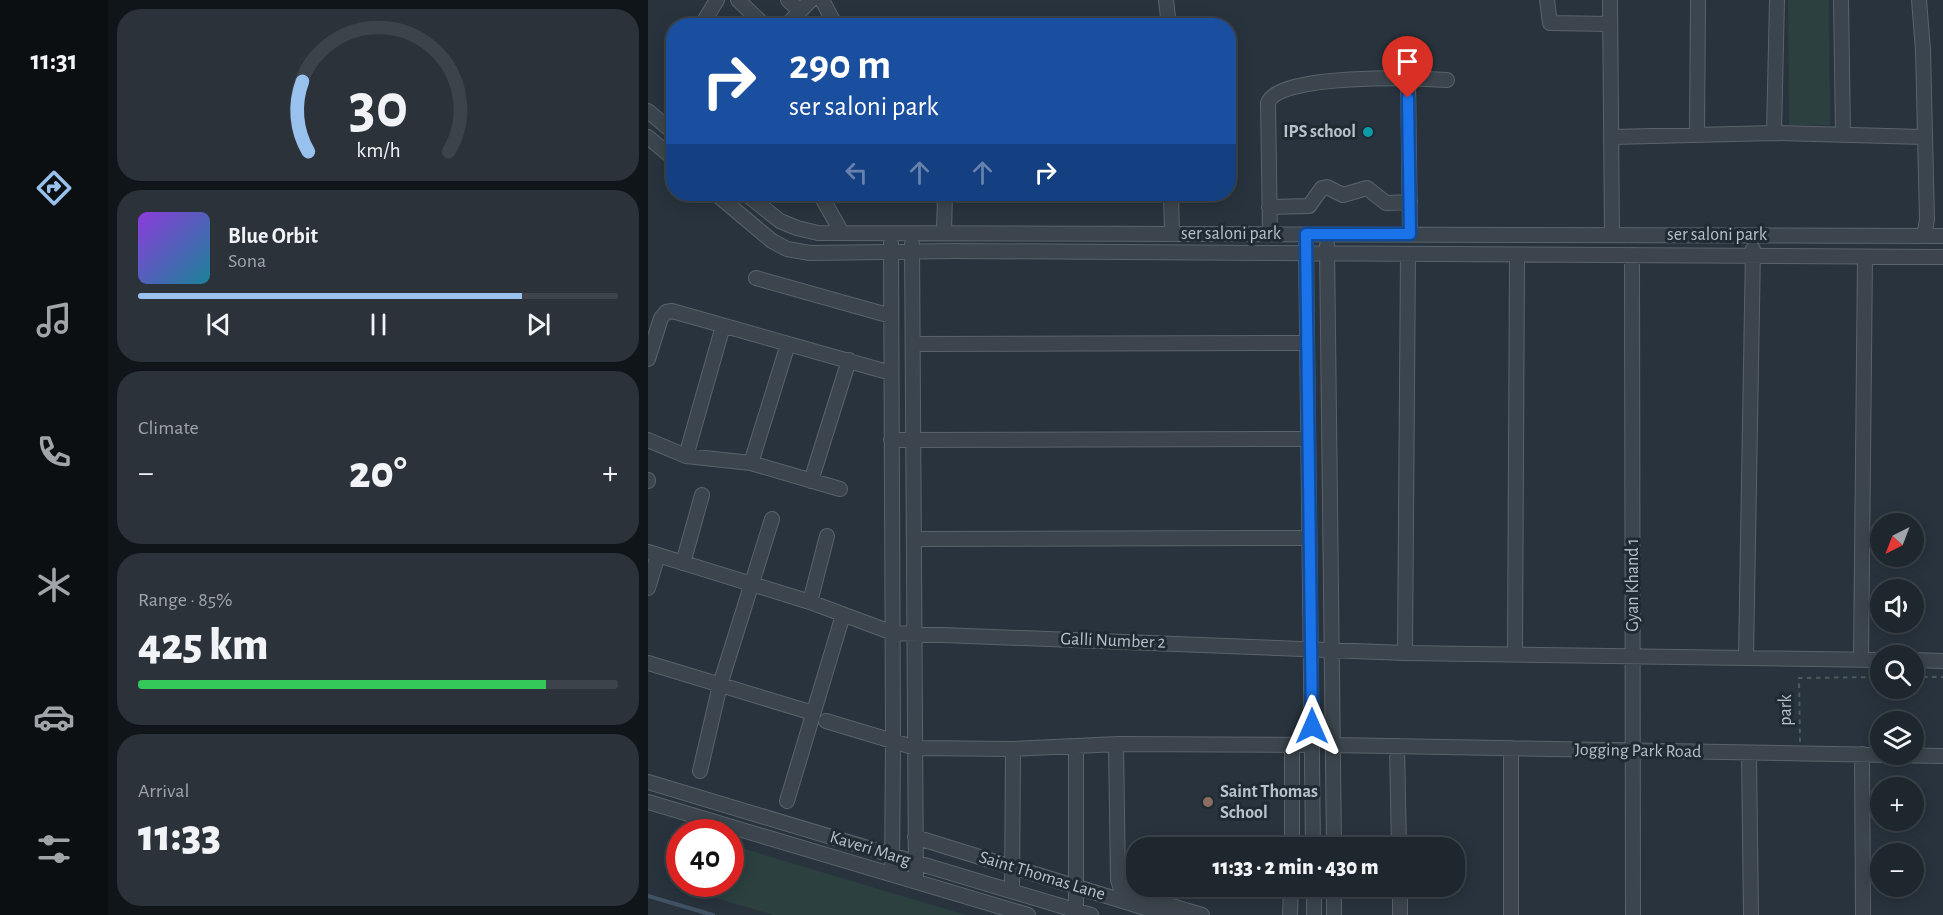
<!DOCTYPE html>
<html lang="en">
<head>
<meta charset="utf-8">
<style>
  :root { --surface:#1e262e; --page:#2b323a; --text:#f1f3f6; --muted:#a1a5aa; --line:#3c434a; --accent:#98c1ed }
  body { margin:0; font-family:"Alegreya Sans",sans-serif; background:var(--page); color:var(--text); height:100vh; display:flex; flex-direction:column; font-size:22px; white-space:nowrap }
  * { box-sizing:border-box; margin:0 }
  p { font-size:20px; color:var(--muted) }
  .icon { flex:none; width:33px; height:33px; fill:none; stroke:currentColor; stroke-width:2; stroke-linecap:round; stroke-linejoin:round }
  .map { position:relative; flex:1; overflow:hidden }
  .panel { display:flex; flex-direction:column; gap:9px; padding:9px; background:#101519; width:540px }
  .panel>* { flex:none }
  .hud { position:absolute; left:18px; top:18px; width:570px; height:183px; border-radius:24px; box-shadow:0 3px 15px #0003,0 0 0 2px var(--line); background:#1a4fa0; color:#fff; overflow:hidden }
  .needle { width:39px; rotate:222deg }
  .tools { position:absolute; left:1222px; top:513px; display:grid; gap:12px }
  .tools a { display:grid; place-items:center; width:54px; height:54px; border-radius:50%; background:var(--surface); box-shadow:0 3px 15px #0003,0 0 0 2px var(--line); font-size:30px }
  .speed { position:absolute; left:18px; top:819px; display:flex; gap:12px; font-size:30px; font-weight:700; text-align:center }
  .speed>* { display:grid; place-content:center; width:78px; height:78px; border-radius:50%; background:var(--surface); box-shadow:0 3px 15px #0003,0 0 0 2px var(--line); line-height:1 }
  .speed .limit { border:9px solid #d22; background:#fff; color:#111 }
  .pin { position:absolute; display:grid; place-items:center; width:51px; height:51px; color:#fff; margin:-62px -26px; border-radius:50% 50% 50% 0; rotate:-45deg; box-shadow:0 0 6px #0007 }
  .pin .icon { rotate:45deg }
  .me { position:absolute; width:66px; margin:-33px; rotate:0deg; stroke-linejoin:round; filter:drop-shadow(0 0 4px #0008) }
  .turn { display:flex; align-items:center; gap:21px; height:126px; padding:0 24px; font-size:27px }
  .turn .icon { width:78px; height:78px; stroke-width:2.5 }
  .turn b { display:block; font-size:42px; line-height:51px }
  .lanes { display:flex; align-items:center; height:57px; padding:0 24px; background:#0003; justify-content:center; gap:30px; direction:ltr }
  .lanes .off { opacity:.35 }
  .big { font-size:45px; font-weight:800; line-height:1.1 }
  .panel .card { flex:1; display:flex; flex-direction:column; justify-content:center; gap:9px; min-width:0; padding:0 21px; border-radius:24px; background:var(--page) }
  .panel .dial { align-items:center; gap:0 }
  .dial svg { height:156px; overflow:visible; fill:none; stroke:var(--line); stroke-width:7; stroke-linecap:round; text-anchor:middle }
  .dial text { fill:var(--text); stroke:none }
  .song { display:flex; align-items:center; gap:18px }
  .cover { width:72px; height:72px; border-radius:9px; background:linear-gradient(135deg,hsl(270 70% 55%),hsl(190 70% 35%)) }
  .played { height:6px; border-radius:3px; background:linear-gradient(90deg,var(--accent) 80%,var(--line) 80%) }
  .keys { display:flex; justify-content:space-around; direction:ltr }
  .heat { display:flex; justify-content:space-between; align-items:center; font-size:33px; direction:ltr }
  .charge { height:9px; border-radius:4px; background:linear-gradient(90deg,#34c759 85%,var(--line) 0) }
  .trip { position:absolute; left:478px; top:837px; width:339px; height:60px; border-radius:24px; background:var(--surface); box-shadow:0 3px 15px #0003,0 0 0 2px var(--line); font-weight:800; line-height:60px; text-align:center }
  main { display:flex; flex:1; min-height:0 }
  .tab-bar { display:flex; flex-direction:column; width:108px; justify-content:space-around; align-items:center; background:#0c0f12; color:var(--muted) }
  .tab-bar .icon { width:42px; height:42px }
  .tab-bar .on { color:var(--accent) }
  .tab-bar b { font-size:27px; color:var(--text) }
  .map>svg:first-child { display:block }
</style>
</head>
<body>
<main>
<nav class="tab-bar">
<b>11:31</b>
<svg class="icon on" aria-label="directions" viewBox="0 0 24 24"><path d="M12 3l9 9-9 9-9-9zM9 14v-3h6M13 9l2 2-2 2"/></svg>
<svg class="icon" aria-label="music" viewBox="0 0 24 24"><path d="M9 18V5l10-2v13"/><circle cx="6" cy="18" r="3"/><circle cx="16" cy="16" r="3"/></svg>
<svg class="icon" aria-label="phone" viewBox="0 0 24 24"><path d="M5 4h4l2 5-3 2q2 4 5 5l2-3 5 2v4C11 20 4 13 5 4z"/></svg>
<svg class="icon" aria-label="climate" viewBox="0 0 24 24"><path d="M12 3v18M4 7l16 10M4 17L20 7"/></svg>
<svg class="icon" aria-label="car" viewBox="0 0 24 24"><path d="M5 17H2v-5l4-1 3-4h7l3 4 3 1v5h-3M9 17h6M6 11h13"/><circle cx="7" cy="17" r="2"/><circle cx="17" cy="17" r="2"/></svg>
<svg class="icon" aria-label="filters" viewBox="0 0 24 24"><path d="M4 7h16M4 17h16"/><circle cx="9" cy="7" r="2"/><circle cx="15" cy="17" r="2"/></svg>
</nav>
<section class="panel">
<div class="card dial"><svg viewBox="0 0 100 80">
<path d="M14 69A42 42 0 1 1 86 69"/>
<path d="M14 69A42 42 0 0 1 11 33" stroke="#98c1ed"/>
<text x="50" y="56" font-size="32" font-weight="700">30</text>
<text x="50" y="72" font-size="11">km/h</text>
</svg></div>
<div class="card">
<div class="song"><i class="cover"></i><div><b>Blue Orbit</b><p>Sona</p></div></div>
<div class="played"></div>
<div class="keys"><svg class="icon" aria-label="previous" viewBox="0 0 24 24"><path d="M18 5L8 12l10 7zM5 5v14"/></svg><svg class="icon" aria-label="pause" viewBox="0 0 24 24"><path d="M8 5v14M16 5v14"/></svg><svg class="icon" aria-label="next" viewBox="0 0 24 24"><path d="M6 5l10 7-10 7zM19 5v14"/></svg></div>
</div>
<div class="card"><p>Climate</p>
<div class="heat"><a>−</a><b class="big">20°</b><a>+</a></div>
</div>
<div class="card"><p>Range · 85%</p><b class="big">425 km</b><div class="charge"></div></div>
<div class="card"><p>Arrival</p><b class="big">11:33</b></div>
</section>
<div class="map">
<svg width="1295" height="915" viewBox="0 0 1295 915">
  <rect width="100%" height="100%" fill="#28333d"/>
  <path fill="#2b403f" d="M 1140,0 L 1181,0 L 1182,125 L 1141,125 Z
    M 83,845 L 318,915 L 125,915 L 44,891 L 46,884 L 82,884 Z"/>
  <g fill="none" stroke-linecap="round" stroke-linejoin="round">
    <path stroke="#405264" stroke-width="4" d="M 0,896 L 65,915"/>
    <g stroke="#59636b" stroke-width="16">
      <path id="minor" d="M 90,0 L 117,26
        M 140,0 L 152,11
        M 174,0 L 188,26
        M 518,0 L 521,26
        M 899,0 L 902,23 L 962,24
        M 962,0 L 964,235
        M 1193,0 L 1195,133
        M 1271,0 L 1275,50 L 1279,220 L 1276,236
        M 53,26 L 69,0
        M 138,26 L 163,0
        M 760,77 L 762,234
        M 0,111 L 26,133
        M 1126,133 L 1129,0
        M 1049,135 L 1050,0
        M 0,137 L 26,159
        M 964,137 L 1126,133 L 1276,137
        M 68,194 L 124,241 L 139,249 L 162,253 L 307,251 L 1295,257
        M 98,194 L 132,221 L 149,228 L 170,233 L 1295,236
        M 172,194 L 194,233
        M 523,194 L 524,234
        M 621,207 L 661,206 L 674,188 L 679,187 L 695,195 L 719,188 L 738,203 L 762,202
        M 296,233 L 297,194
        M 622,234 L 620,103 C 630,73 770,78 799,80
        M 243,243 L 245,741 L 244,874
        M 264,244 L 268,881
        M 658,245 L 665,848
        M 679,245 L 686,848
        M 984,255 L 985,915
        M 108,278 L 243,316
        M 265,344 L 659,343
        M 0,359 L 13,318 L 18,312 L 24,311 L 243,373
        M 0,440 L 38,456 L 103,463 L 192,489
        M 243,440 L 660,439
        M 38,456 L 75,326
        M 103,463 L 140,344
        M 0,481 L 0,480
        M 163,481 L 201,360
        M 266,539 L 661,538
        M 0,552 L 162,602 L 245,633 L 757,653 L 1233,660
        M 35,563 L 54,495
        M 0,588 L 10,555
        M 162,602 L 179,536
        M 757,653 L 760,254
        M 867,654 L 869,255
        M 1098,658 L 1105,249
        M 1213,660 L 1217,257
        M 1266,660 L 1295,661
        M 0,663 L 165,713
        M 178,721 L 268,748 L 365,749 L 471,744 L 664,745
        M 468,745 L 470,880 L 473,889 L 483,894 L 554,915
        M 686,745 L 1295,756
        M 749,746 L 751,848
        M 1101,753 L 1103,915
        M 1214,754 L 1215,915
        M 52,771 L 72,685 L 124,519
        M 0,782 L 443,915
        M 139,801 L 195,615
        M 0,802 L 380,915
        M 267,837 L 520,915
        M 644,848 L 644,745
        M 666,886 L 666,915
        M 752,886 L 752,915
        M 364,891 L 365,749
        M 428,910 L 428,746
        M 642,915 L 643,886
        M 686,915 L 686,886
        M 863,915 L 863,748"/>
    </g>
    <path stroke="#4a5c5d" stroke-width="2" stroke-dasharray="4.5 4.5" stroke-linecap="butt" d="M 1266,677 L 1295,677
      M 1152,742 L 1151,678 L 1233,677"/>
    <use href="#minor" stroke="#3c454d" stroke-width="14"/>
  </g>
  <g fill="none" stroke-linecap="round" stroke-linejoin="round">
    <g stroke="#114b97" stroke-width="15">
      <path id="route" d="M 664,726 L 658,234 L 762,234 L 760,98"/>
    </g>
    <use href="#route" stroke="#1a73e8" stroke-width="10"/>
  </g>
  <circle fill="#0f9aa8" stroke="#202a32" stroke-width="2" cx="720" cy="132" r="6"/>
  <circle fill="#8d6e63" stroke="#202a32" stroke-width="2" cx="560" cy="802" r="6"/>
  <g text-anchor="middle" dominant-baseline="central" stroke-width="6" stroke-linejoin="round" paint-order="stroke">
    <g font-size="18" font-weight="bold" fill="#b8c0c8" stroke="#202a32" text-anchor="end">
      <text x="708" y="132">IPS school</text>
      <text x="572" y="792" text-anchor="start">Saint Thomas<tspan x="572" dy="21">School</tspan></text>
    </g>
    <g font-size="18" fill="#b8c0c8" stroke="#202a32">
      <text x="583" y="234">ser saloni park</text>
      <text x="1069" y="235">ser saloni park</text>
      <text transform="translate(985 585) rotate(-90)">Gyan Khand 1</text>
      <text transform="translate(465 641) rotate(2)">Galli Number 2</text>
      <text transform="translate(1138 710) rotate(-90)">park</text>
      <text transform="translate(990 751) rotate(1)">Jogging Park Road</text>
      <text transform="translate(222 849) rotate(17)">Kaveri Marg</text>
      <text transform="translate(394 876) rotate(17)">Saint Thomas Lane</text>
    </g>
  </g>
</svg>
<div class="tools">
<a><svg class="needle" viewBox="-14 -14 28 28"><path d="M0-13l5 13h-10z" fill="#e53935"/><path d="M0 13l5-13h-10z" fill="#a1a5aa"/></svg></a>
<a><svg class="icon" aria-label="sound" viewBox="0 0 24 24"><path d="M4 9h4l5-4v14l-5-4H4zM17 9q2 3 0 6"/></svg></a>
<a><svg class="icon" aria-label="search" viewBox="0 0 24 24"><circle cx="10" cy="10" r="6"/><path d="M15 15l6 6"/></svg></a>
<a><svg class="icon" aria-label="layers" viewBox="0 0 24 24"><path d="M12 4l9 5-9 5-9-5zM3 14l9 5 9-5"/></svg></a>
<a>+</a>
<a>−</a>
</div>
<div class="speed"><div class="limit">40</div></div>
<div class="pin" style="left:760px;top:98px;background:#d93025"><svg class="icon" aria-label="arrive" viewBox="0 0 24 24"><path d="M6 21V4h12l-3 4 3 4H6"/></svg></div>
<svg class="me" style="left:664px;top:726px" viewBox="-20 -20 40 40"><path d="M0-17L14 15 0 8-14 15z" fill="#1a73e8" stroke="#fff" stroke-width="4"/></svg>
<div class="trip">11:33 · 2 min · 430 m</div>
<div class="hud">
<div class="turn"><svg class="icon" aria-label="right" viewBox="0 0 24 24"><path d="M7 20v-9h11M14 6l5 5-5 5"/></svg><div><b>290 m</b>ser saloni park</div></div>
<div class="lanes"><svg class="icon off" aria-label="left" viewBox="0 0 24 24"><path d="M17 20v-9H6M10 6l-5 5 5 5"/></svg><svg class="icon off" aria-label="ahead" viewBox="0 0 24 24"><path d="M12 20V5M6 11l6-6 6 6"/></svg><svg class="icon off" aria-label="ahead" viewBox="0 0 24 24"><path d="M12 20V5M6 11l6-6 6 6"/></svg><svg class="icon" aria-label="right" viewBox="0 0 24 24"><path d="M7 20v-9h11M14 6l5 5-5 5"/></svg></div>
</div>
</div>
</main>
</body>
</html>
